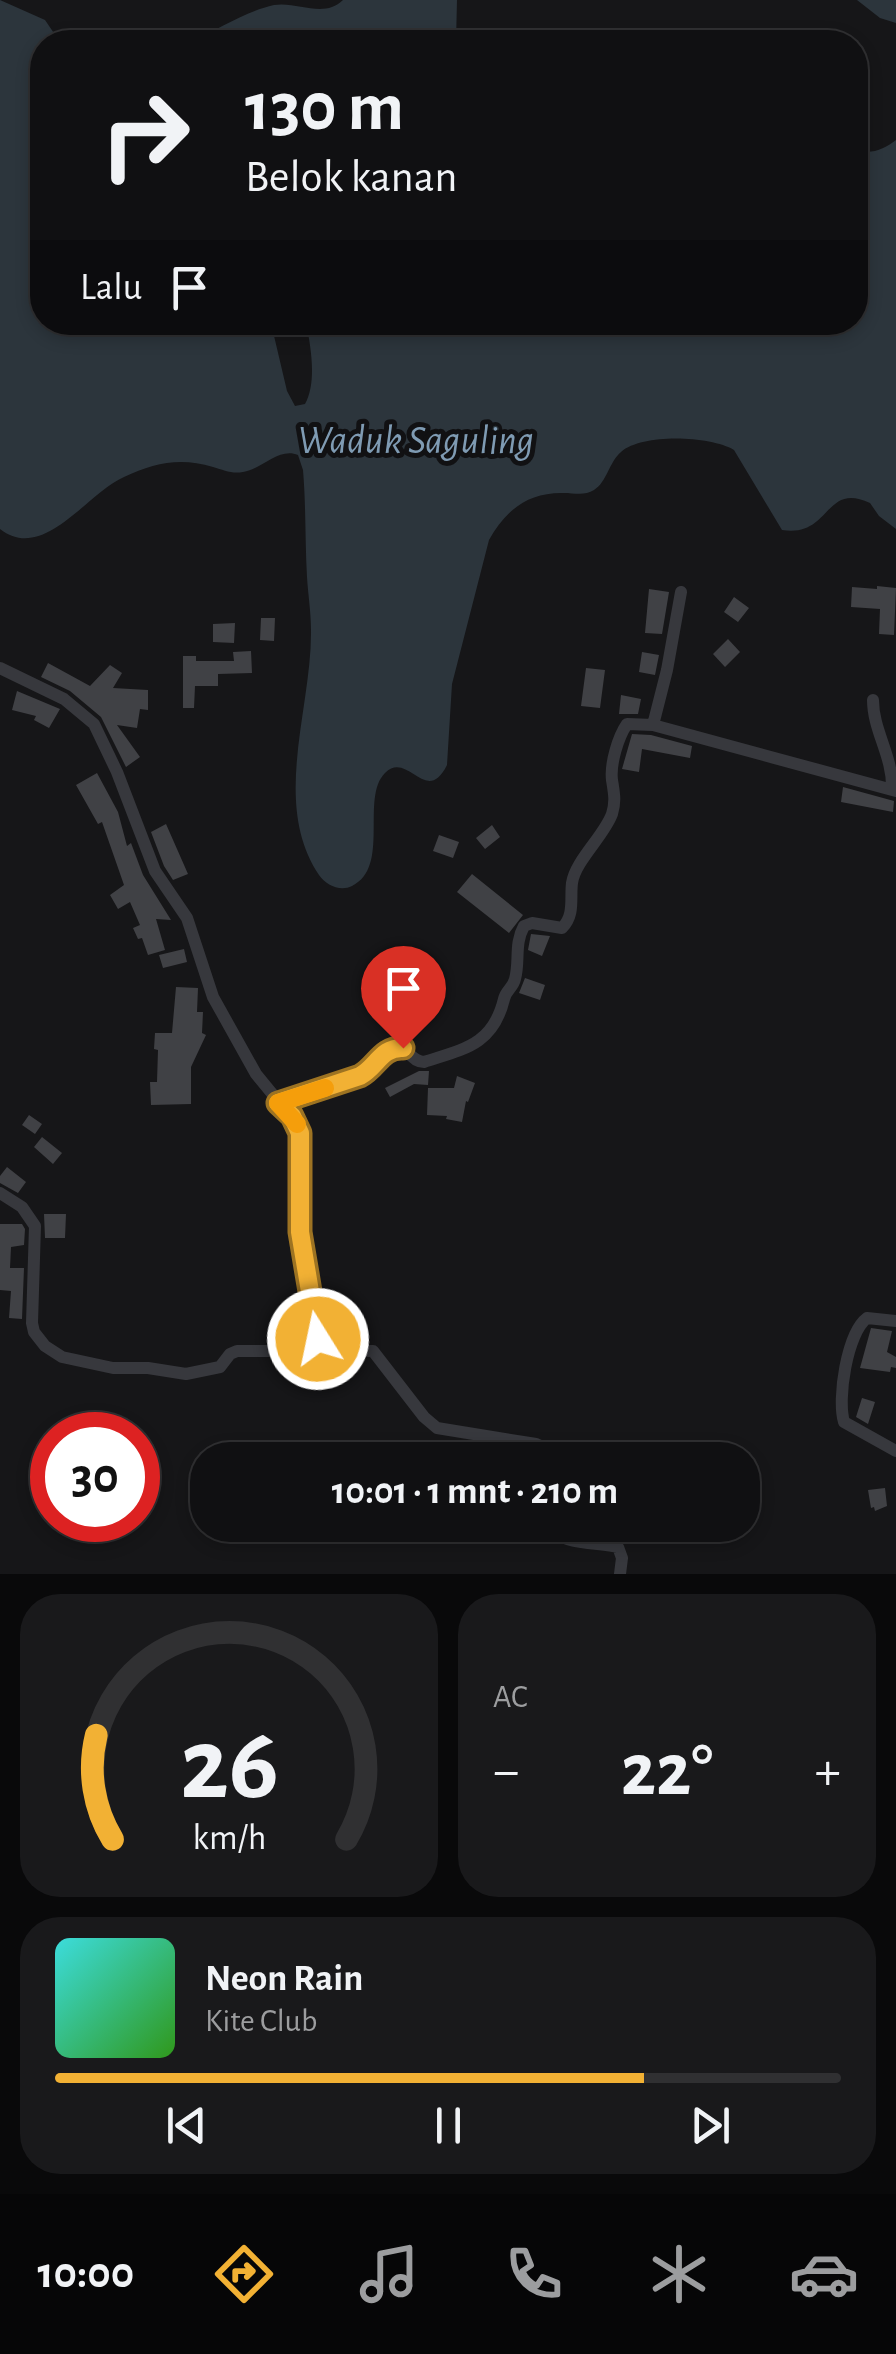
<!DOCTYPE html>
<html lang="id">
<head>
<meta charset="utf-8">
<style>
  :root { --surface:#101012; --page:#19191b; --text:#f1f3f6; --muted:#9c9d9f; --line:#303032; --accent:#f2b134 }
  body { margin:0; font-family:"Alegreya Sans",sans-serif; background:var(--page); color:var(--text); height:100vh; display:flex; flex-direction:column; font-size:38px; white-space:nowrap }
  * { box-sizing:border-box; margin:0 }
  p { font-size:32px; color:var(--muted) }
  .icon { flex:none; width:55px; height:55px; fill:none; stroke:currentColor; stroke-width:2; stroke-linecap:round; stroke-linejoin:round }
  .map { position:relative; height:1574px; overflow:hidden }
  .drawer { display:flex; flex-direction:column; gap:20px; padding:20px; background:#09090a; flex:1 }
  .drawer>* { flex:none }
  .banner { position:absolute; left:30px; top:30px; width:838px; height:305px; border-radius:40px; box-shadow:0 5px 15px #0003,0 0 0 2px var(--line); background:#101012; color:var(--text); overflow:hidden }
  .speed { position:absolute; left:30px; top:1412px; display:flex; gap:20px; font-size:50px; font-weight:700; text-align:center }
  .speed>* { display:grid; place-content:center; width:130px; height:130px; border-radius:50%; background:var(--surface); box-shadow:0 5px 15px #0003,0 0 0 2px var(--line); line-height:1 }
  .speed .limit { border:15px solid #d22; background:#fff; color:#111 }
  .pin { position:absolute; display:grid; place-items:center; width:85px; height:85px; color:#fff; margin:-102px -42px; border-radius:50% 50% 50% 0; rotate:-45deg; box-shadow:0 0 10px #0007 }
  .pin .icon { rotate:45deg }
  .me { position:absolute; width:110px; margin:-55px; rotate:350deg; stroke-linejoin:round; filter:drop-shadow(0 0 8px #0008) }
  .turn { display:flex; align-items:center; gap:35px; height:210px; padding:0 50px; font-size:45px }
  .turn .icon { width:130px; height:130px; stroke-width:2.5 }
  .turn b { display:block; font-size:70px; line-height:85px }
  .then { display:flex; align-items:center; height:95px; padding:0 50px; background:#0003; gap:20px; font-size:38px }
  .big { font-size:75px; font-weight:700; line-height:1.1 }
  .drawer .card { flex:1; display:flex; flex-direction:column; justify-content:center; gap:15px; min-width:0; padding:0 35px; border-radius:40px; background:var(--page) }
  .drawer .dial { align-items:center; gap:0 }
  .dial svg { height:260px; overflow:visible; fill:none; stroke:var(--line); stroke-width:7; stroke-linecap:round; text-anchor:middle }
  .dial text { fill:var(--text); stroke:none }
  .song { display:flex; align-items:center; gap:30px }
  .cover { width:120px; height:120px; border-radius:15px; background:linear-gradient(135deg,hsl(180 70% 55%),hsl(110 70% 35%)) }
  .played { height:10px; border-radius:5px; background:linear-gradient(90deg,var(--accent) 75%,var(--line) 75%) }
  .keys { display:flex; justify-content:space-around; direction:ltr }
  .heat { display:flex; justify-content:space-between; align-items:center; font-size:55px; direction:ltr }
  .drawer .tiles { flex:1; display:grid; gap:20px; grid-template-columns:1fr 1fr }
  .card:last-child { grid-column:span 2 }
  .trip { position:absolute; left:190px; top:1442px; width:570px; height:100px; border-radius:40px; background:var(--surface); box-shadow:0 5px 15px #0003,0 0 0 2px var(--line); font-weight:700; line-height:100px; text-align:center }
  .tab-bar { display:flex; height:160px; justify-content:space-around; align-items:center; background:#060607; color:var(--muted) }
  .tab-bar .icon { width:70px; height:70px }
  .tab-bar .active { color:var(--accent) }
  .tab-bar b { font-size:45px; color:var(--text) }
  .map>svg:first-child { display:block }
</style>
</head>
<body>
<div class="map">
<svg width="896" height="1574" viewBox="0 0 896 1574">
  <rect width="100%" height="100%" fill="#161618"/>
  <path fill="#2c353c" d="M 0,0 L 45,20 L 60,42 L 42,42 L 42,322 L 271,323 L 287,391 L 295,406 L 305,404 C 317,382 311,347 306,323 L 855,322 L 855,149 C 869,156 885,149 896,140 L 896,529 L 879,516 L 870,503 C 824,481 831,538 782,530 L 734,450 C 710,436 643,433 621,452 C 609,462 607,482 594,490 C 585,496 574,493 564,493 C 528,492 506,510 489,540 L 452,684 L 447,765 C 426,807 408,750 385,773 C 360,798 391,867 352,886 C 340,892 326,885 319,875 C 271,803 312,709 311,630 C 311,612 308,594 307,577 C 305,541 306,506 303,470 L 298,455 C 279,447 262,469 243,472 C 231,474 224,470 213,467 C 180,457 154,463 124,477 C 86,494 43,563 0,529 Z
    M 343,0 L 457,0 L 456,42 L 193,42 C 217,29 247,11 274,5 C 297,1 324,19 343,0 Z
    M 857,0 L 896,0 L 896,23 L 880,18 Z"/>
  <path fill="#404145" d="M 877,586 L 896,588 L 894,635 L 879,634 L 880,609 L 851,607 L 852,587 L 877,589 Z
    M 649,589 L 669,592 L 662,634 L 645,633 Z
    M 734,597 L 749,608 L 738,622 L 724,612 Z
    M 261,618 L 275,618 L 274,641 L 260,640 Z
    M 235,623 L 234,643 L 213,642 L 213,624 Z
    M 728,639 L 740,652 L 725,667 L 713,654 Z
    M 251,651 L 252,673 L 218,674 L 218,686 L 195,686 L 194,708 L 183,708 L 183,656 L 196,656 L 196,661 L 234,661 L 233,652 Z
    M 642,652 L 659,655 L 655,675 L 639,672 Z
    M 48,663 L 90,686 L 110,665 L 122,673 L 113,688 L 148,690 L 148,710 L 140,709 L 137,728 L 117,725 L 140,757 L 126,767 L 101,717 L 70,691 L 41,677 Z
    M 586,668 L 605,670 L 600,708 L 581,706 Z
    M 17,691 L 60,709 L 49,728 L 34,720 L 36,716 L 12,710 Z
    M 621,695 L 641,699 L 638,714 L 619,714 Z
    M 632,734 L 651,735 L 692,746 L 690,758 L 642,749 L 639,772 L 622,769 Z
    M 97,773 L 118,812 L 127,846 L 131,843 L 143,875 L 171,920 L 156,919 L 165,950 L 148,955 L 142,938 L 138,939 L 133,928 L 140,925 L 130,902 L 118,909 L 110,895 L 124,885 L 102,822 L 98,824 L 76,785 Z
    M 843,787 L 894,801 L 893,812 L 841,802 Z
    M 166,824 L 188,874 L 173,880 L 164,866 L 151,832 Z
    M 492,825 L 500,837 L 485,849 L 476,838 Z
    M 439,835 L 459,842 L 453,858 L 433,851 Z
    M 472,874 L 523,915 L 509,933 L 457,892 Z
    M 531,934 L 550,936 L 542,956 L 528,950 Z
    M 184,949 L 187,962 L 163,968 L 159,955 Z
    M 525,978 L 545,985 L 540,1000 L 519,993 Z
    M 176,987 L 198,988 L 197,1012 L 203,1012 L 202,1033 L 206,1035 L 191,1067 L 191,1104 L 151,1105 L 150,1082 L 157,1082 L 158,1050 L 154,1049 L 155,1033 L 172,1033 Z
    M 419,1071 L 429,1071 L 428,1085 L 414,1084 L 390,1097 L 385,1088 Z
    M 457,1076 L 475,1083 L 468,1102 L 466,1101 L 462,1122 L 446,1119 L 447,1116 L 427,1115 L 428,1088 L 454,1088 Z
    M 29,1115 L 42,1124 L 35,1134 L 22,1125 Z
    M 42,1137 L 62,1153 L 53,1164 L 34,1147 Z
    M 7,1167 L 26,1182 L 18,1193 L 0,1183 L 0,1176 Z
    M 44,1214 L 66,1214 L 65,1238 L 45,1238 Z
    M 0,1224 L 22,1224 L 25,1229 L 24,1245 L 11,1247 L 10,1268 L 24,1268 L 22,1319 L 9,1318 L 11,1291 L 0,1290 Z
    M 871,1328 L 892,1331 L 887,1352 L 896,1357 L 896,1368 L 891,1367 L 890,1372 L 860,1368 Z
    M 862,1398 L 875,1402 L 868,1424 L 856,1417 Z
    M 885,1488 L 887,1506 L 875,1511 L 874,1507 L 871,1508 L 868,1490 Z"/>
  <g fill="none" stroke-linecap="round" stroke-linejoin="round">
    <path stroke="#37383d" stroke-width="12" d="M 0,668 L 64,699 L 94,724 L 117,772 L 155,871 L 187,918 L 213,997 L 256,1074 L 297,1124 L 300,1133 L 301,1232 L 320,1350 L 373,1351 L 424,1417 L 437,1428 L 536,1444 L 549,1450 L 553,1460
      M 873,700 C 873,731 893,756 892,789
      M 653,725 L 667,670 L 681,592
      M 279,1103 L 360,1076 C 375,1068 380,1054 397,1047 C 409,1049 412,1062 424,1062 C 464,1049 493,1045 504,999 C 506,990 513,988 515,979 C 520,961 514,944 524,926 L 532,923 L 562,928 C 575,915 570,899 572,883 C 575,861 604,836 612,814 C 616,801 614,793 612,780 C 610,764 618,737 627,724 L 653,725 L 896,791
      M 0,1193 L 22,1207 L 35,1226 L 32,1323 L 34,1332 L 45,1346 L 62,1357 L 113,1368 L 148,1368 L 186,1374 L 220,1367 L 230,1354 L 237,1351 L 267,1351 L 289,1347 L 320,1350
      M 896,1321 L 867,1318 C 847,1333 837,1399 844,1422 L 896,1451
      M 546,1525 C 559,1545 597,1542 618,1547 L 622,1558 L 620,1574"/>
  </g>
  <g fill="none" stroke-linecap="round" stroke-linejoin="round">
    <g stroke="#9d7322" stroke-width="25">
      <path id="route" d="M 318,1339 L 300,1232 L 300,1133 L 292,1116 L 278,1103 L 360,1076 C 377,1067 381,1047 403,1048"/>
    </g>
    <use href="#route" stroke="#f2b134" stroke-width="18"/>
    <path stroke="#f59e0b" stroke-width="18" d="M 297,1124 L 278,1103 L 325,1088"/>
  </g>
  <g text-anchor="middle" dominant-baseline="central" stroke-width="10" stroke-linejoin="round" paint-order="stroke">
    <g font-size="40" font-style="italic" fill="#7f9bb3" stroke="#111113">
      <text x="416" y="441">Waduk Saguling</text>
    </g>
  </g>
</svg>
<div class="speed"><div class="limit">30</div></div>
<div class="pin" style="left:403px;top:1048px;background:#d93025"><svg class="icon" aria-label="arrive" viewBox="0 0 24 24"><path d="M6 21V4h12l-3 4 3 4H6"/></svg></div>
<svg class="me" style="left:318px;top:1339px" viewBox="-20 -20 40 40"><circle r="17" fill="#f2b134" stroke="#fff" stroke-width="3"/><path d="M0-11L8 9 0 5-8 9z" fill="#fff"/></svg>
<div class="trip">10:01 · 1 mnt · 210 m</div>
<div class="banner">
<div class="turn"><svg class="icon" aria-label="right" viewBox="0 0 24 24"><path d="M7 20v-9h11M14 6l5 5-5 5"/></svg><div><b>130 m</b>Belok kanan</div></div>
<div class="then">Lalu<svg class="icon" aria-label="arrive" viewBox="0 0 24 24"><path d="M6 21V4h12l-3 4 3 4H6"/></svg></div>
</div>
</div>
<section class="drawer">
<div class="tiles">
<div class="card dial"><svg viewBox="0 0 100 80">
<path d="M14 69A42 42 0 1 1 86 69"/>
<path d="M14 69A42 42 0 0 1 9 37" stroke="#f2b134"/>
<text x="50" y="56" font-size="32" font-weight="700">26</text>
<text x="50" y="72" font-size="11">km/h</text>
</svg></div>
<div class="card"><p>AC</p>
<div class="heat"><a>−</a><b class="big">22°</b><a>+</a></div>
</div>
<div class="card">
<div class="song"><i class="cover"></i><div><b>Neon Rain</b><p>Kite Club</p></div></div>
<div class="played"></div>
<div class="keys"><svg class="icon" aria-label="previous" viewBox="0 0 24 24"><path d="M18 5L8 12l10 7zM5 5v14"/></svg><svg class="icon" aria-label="pause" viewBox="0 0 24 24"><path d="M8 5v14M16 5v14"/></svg><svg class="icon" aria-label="next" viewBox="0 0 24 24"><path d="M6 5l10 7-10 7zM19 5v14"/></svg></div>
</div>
</div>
</section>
<nav class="tab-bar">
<b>10:00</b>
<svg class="icon active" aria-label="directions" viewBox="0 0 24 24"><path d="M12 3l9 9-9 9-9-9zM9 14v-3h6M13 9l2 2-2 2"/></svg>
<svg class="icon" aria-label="music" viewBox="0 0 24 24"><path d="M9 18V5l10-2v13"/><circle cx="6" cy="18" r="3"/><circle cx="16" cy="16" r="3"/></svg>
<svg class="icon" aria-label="phone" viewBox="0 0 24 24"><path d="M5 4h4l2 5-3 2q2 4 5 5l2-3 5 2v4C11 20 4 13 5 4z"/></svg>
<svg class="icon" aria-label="climate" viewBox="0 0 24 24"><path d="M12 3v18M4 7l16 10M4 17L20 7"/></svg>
<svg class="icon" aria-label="car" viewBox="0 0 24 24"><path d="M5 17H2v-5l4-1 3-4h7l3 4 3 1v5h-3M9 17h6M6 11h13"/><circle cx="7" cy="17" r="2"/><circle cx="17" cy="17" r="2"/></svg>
</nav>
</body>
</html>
